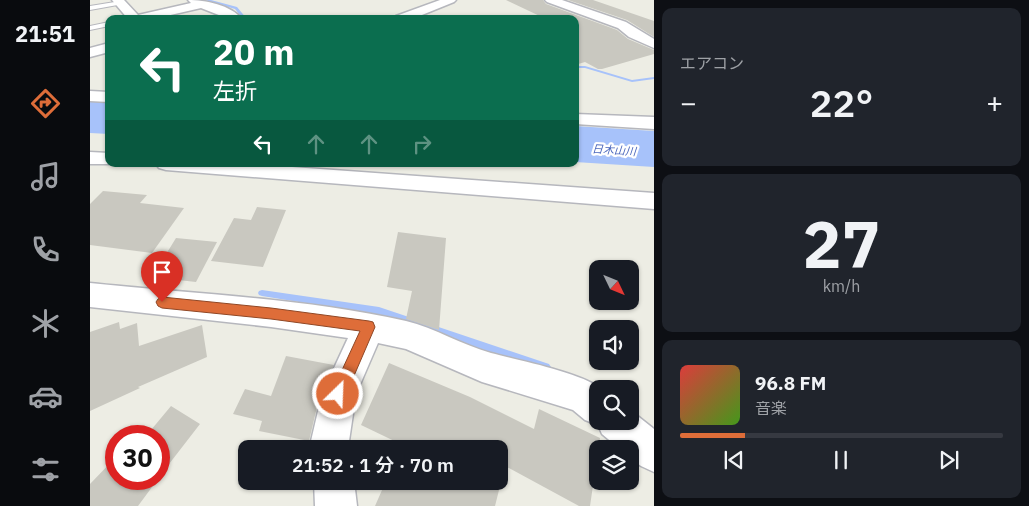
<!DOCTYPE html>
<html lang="ja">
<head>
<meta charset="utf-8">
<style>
  :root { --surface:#171b24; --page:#20242c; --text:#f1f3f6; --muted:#9ea1a6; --line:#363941; --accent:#de6d39 }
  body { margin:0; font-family:"IBM Plex Sans","Noto Sans JP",sans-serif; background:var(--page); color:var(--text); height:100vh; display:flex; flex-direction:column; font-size:19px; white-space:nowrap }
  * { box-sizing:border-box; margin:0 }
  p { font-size:16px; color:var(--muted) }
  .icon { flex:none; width:28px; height:28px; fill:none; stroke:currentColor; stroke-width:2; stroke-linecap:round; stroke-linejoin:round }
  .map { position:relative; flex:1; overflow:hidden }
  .drawer { display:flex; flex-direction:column; gap:8px; padding:8px; background:#0d0f14; width:375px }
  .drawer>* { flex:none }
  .banner { position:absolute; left:15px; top:15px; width:474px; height:152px; border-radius:10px; box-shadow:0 1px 4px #0004; background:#0b6e4f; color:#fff; overflow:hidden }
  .needle { width:32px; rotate:133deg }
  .buttons { position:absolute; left:499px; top:260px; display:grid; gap:10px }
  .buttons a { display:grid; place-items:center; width:50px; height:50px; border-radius:10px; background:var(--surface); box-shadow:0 1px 4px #0004; font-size:25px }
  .speed { position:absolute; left:15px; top:425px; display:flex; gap:10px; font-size:25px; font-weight:700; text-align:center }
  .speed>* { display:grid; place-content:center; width:65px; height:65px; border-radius:50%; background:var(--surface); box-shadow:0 1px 4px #0004; line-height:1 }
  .speed .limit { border:8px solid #d22; background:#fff; color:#111 }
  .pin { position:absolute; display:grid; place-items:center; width:42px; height:42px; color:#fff; margin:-51px -21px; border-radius:50% 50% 50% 0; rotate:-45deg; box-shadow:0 0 5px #0007 }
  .pin .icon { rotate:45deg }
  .me { position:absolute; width:55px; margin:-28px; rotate:24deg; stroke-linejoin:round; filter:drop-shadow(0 0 4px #0008) }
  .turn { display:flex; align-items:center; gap:18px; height:105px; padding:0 25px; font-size:22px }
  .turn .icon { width:65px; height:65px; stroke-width:2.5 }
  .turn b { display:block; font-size:35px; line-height:42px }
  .lanes { display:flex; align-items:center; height:48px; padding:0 25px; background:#0003; justify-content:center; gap:25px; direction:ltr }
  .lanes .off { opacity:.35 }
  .big { font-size:38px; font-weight:600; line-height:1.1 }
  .drawer .card { flex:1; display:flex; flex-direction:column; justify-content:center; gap:8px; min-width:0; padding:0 18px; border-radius:10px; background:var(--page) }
  .drawer .dial { align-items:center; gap:0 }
  .dial b { font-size:65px; line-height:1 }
  .song { display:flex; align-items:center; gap:15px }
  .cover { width:60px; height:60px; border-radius:8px; background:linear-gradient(135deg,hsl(0 70% 55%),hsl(100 70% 35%)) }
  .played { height:5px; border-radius:2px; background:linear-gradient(90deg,var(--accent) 20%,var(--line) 20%) }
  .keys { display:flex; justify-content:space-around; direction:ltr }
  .heat { display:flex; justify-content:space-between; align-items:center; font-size:28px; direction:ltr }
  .trip { position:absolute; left:148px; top:440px; width:270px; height:50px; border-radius:10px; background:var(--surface); box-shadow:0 1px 4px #0004; font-weight:600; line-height:50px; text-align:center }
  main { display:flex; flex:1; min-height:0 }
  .dock { display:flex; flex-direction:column; width:90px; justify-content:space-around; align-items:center; background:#090b0e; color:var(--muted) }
  .dock .icon { width:35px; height:35px }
  .dock .on { color:var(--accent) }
  .dock b { font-size:22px; color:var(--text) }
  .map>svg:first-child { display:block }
</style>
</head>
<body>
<main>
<nav class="dock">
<b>21:51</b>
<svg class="icon on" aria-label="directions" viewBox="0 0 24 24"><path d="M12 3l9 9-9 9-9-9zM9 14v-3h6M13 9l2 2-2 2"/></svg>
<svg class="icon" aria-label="music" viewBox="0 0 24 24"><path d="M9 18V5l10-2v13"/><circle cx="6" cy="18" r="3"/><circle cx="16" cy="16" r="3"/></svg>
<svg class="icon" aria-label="phone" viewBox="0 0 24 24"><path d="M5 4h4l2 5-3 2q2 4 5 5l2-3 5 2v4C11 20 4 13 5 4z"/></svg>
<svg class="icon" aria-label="climate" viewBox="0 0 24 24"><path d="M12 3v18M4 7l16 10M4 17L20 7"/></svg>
<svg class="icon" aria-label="car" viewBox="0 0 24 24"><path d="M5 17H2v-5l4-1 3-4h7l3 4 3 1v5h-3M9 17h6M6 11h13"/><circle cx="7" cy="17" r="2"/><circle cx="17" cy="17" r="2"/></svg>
<svg class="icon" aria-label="filters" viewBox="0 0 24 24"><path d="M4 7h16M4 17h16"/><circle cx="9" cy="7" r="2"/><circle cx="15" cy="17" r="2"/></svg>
</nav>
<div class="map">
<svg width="564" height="506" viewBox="0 0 564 506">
  <rect width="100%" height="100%" fill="#edede4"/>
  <path fill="#a7c2fa" d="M 0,101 L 19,102 L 19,134 L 0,133 Z
    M 485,126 L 564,131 L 564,167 L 485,162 Z"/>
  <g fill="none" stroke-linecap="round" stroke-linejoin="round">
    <path fill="#a7c2fa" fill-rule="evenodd" d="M 115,0 L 121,0 L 147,7 L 157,19 L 153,19 L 145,9 Z
      M 485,66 L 495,66 L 542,80 L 564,77 L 564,79 L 542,82 L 495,68 L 485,68 Z
      M 172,290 L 289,307 L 456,363 L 459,364 L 461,367 L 459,370 L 456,371 L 289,315 L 172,296 L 169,295 L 168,293 L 169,291 Z"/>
  </g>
  <path fill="#c9c8c0" d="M 416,0 L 453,0 L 456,4 L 527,30 L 538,39 L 564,50 L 564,54 L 512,69 L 508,69 L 495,62 L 485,65 L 485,19 L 456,19 Z
    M 478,0 L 503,0 L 564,21 L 564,37 L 537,20 Z
    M 13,191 L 57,195 L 50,203 L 94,208 L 62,253 L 0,245 L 0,204 Z
    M 167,207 L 196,210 L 173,267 L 121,261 L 144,218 L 161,220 Z
    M 308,232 L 356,238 L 349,330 L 316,319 L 322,291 L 297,287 Z
    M 86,238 L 127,242 L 106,282 L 62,277 Z
    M 29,322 L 30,329 L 47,323 L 49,346 L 112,325 L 117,357 L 48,387 L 50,388 L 0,411 L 0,332 Z
    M 196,356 L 244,365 L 230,394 L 219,441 L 169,431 L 172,421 L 143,414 L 155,389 L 181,396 Z
    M 299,363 L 380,397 L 444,429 L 449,409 L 510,438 L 500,506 L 489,506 L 415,466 L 405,506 L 285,506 L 296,481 L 409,481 L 409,449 L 321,449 L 271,425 Z
    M 81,406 L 110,424 L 69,477 L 69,436 L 56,436 Z
    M 26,457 L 26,479 L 68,479 L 48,506 L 0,506 L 0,484 Z"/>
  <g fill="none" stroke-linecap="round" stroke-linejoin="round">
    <g stroke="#b6b7bd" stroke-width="2">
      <path id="lane" d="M 31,1 L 33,4 L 0,10 L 0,6 Z
        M 19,22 L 19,26 L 0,30 L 0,26 Z"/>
    </g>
    <g stroke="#b6b7bd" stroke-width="3">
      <path id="street" d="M 22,0 L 34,0 L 48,15 L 101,3 L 98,0 C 115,0 141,5 152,19 L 139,19 L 111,8 L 63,19 L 38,19 Z
        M 350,0 L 366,0 L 364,2 L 322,19 L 304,19 L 306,16 Z
        M 455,0 L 472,0 L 536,22 L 564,39 L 564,48 L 539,37 L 528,28 L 457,2 Z
        M 19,43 L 19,52 L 0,57 L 0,48 Z
        M 0,91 L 19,92 L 19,102 L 0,101 Z
        M 485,114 L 564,117 L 564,129 L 485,124 Z
        M 0,152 L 19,153 L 19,164 L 25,164 L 0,164 Z
        M 66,164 L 159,164 L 564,193 L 564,209 L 76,170 L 69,168 Z
        M 0,283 C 104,294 214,298 316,321 C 345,328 372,345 401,353 C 431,361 489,372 512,389 L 508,389 L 508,421 L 540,421 L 540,410 L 564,429 L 564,472 L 551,466 L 540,458 L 540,449 L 530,449 L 512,434 L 508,425 L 495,420 L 483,410 L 392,382 L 316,349 L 288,343 L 266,394 L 259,441 L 260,449 L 222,449 L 221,441 L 232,394 L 258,338 L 181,327 L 0,307 Z
        M 224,481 L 264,481 L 267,506 L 225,506 Z"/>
    </g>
    <use href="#lane" fill="#fff" fill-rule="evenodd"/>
    <use href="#street" fill="#fff" fill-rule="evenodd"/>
  </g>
  <path fill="#de6d39" stroke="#904725" d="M 72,297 L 181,308 L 279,321 L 283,322 L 285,327 L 254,399 L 248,401 L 243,399 L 241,394 L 270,331 L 181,319 L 72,308 L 68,306 L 66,302 L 68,299 Z"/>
  <g text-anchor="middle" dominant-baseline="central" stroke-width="4.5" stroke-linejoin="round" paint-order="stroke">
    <g font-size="11" font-style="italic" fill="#4b67bc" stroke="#fff">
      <text transform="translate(524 150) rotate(4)">日木山川</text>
    </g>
  </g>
</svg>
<div class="buttons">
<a><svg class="needle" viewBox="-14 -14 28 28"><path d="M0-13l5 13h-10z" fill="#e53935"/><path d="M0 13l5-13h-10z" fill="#9ea1a6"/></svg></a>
<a><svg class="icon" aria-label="sound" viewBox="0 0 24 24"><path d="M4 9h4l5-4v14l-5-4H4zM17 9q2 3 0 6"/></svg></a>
<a><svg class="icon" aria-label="search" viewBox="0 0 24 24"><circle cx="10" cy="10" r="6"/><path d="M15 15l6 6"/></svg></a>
<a><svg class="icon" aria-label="layers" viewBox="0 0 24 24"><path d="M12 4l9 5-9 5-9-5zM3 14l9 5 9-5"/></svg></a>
</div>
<div class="speed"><div class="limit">30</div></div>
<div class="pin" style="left:72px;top:302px;background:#d93025"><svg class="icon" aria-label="arrive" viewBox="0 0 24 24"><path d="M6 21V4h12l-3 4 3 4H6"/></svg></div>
<svg class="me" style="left:248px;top:394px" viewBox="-20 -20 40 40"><circle r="17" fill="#de6d39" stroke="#fff" stroke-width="3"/><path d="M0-11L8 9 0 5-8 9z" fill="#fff"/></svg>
<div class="trip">21:52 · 1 分 · 70 m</div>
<div class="banner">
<div class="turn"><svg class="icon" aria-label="left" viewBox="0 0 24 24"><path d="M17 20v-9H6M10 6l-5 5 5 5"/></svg><div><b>20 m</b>左折</div></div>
<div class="lanes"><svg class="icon" aria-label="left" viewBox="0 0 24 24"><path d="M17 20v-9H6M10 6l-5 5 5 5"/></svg><svg class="icon off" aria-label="ahead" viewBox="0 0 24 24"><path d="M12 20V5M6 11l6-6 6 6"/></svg><svg class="icon off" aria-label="ahead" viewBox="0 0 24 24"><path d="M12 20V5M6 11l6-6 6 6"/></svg><svg class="icon off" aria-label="right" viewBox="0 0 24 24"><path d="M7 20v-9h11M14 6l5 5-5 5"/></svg></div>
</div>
</div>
<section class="drawer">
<div class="card"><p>エアコン</p>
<div class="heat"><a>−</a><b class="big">22°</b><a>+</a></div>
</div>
<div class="card dial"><b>27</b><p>km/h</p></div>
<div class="card">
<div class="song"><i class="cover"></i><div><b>96.8 FM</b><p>音楽</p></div></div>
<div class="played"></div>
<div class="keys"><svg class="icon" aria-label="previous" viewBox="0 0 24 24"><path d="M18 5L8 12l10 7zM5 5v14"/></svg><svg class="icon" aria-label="pause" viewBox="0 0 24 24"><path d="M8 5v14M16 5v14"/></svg><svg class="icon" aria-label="next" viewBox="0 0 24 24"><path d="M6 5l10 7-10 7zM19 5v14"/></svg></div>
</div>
</section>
</main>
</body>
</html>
